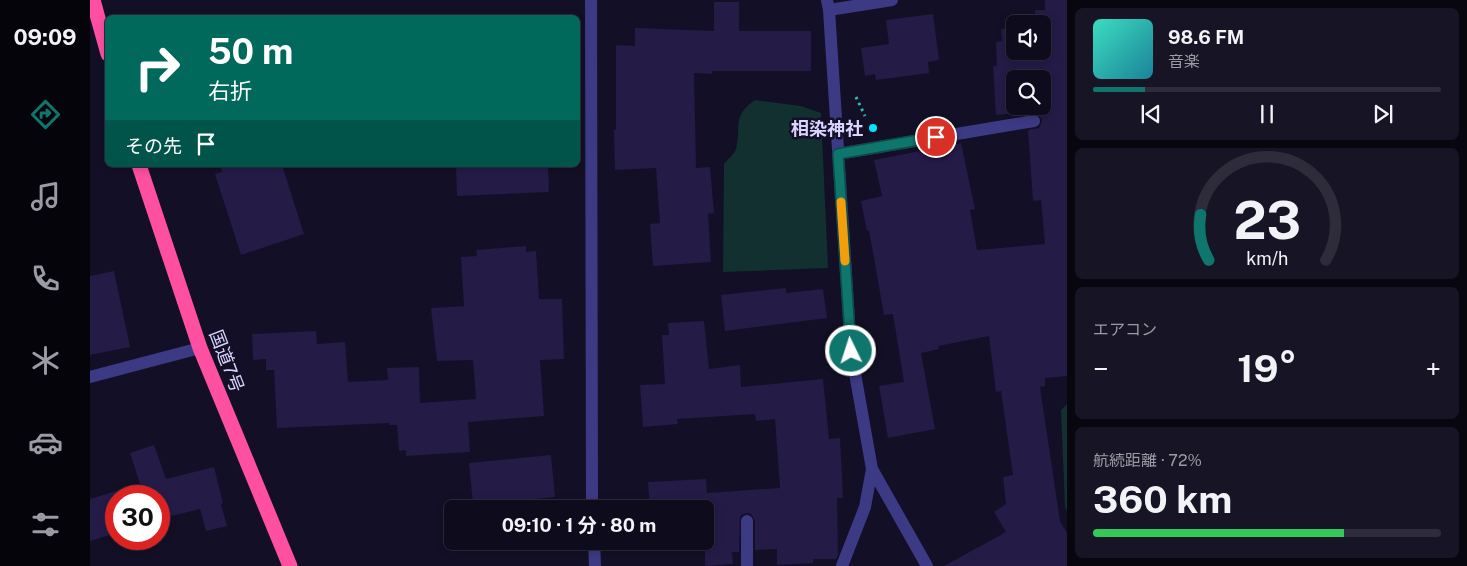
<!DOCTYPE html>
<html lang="ja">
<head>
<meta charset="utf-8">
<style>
  :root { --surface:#0e0b1c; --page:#171425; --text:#f1f3f6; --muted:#9b9ba3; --line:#2e2b3b; --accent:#0f766e }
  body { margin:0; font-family:"Public Sans","Noto Sans JP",sans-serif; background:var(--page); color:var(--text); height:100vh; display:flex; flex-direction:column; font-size:19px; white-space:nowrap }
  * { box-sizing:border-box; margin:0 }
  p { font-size:16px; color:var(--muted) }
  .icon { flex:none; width:28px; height:28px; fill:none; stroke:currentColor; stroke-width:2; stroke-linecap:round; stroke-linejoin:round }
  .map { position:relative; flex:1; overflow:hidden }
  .sheet { display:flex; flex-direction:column; gap:8px; padding:8px; background:#08060f; width:400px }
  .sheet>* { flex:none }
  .guide { position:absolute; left:15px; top:15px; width:475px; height:152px; border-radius:8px; box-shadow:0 2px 8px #0003,0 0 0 1px var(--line); background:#00695c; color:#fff; overflow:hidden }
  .fabs { position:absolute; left:916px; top:15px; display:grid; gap:10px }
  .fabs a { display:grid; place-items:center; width:45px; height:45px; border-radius:8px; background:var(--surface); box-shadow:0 2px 8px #0003,0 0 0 1px var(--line); font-size:25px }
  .speed { position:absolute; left:15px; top:485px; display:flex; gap:10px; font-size:25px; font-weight:700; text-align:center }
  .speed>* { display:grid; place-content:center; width:65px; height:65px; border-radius:50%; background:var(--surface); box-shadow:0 2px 8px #0003,0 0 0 1px var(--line); line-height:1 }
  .speed .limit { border:8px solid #d22; background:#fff; color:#111 }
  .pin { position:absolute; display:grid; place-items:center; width:42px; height:42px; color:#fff; margin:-21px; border:2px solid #fff; border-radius:50%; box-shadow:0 1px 5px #0007 }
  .me { position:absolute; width:55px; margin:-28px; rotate:356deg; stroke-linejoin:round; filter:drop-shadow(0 0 4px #0008) }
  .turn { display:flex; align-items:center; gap:18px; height:105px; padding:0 20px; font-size:22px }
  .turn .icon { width:65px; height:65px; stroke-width:2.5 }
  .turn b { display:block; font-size:35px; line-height:42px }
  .then { display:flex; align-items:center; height:48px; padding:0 20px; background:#0003; gap:10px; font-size:19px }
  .big { font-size:38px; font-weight:700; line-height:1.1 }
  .sheet .card { flex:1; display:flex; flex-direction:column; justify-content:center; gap:8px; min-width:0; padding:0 18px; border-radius:8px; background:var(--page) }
  .sheet .dial { align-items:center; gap:0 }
  .dial svg { height:130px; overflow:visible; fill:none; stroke:var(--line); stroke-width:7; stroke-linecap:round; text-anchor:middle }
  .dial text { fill:var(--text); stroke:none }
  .song { display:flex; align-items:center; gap:15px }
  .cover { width:60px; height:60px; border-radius:8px; background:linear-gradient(135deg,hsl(170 70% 55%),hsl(190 70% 35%)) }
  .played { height:5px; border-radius:2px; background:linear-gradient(90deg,var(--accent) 15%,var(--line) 15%) }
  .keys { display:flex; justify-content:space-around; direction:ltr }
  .heat { display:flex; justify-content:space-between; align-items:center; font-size:28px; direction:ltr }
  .charge { height:8px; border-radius:4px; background:linear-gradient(90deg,#34c759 72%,var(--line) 0) }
  .trip { position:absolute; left:354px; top:500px; width:270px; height:50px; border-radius:8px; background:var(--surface); box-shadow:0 2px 8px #0003,0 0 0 1px var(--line); font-weight:700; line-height:50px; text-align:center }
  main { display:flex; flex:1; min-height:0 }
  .tabs { display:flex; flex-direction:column; width:90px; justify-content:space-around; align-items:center; background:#06040b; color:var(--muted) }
  .tabs .icon { width:35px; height:35px }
  .tabs .current { color:var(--accent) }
  .tabs b { font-size:22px; color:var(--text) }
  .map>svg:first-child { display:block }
</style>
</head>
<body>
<main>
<nav class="tabs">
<b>09:09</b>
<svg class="icon current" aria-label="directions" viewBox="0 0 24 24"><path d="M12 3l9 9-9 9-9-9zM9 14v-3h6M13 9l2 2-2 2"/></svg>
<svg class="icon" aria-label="music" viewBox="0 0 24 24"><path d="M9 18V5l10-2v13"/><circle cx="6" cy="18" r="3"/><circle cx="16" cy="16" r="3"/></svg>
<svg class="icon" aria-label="phone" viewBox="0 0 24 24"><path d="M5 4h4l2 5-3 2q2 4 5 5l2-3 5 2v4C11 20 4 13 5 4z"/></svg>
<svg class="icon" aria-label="climate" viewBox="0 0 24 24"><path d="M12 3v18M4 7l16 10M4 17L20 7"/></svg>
<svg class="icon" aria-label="car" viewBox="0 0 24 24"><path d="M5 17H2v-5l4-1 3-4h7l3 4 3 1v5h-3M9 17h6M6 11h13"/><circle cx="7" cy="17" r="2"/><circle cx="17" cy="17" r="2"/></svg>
<svg class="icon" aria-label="filters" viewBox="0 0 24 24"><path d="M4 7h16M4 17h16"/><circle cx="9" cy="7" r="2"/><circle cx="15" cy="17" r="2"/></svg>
</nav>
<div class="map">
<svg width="977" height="566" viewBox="0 0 977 566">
  <rect width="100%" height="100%" fill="#130f26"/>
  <path fill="#12302f" d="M 665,100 L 711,106 L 731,113 L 738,268 L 633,272 L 634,164 C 637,160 644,154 646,149 C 652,126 641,117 665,100 Z
    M 977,404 L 977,512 L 975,507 L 971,410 Z"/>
  <path fill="#241b47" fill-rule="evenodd" d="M 955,0 L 977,0 L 977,376 L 955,378 L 955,386 L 950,387 L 970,521 L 977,533 L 977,566 L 854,566 L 916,532 L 904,512 L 916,504 L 913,477 L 923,475 L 911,391 L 906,392 L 899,336 L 848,346 L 849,349 L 831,353 L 845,429 L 798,438 L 789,386 L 814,382 L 803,314 L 794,315 L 779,230 L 777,231 L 771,201 L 792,196 L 784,160 L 871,143 L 885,209 L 880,210 L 887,250 L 955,244 L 951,200 L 943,201 L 938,130 L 949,128 L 951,124 L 952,119 L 947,114 L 937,114 L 937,112 L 906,115 L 903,66 L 907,66 L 906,42 L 912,41 L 911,29 L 925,28 L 925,51 L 952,51 L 952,24 L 946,24 L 945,10 L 955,10 ZM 925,79 L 952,79 L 952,106 L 925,106 Z
    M 624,2 L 649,2 L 649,31 L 721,31 L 721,71 L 622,71 L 622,74 L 604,73 L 606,168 L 620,167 L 624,213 L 618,214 L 621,262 L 563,266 L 560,224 L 570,223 L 566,168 L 525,170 L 524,130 L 526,130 L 526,45 L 545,46 L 545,28 L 624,31 Z
    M 843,14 L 849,60 L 838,62 L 839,73 L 786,80 L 785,74 L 775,76 L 771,48 L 799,44 L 796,20 Z
    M 130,165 L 192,165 L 214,234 L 151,255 L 125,174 L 132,172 Z
    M 366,165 L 458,165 L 459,192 L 367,196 Z
    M 436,246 L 436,252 L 446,251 L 449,299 L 472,299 L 474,359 L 450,360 L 454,416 L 378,422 L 380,452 L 316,456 L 316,450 L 309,451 L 307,425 L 299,425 L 299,423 L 187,428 L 184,370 L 176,370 L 176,359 L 163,360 L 162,334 L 226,331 L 227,344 L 255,342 L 258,382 L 298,380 L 297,368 L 329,367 L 330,403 L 386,399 L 383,360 L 347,361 L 341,308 L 374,306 L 371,257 L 387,256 L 386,250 Z
    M 24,271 L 40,347 L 0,355 L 0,276 Z
    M 696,288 L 696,293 L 733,289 L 737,318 L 635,331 L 631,295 Z
    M 614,321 L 619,369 L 650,365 L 651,387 L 733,379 L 739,439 L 750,438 L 753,498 L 747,498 L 748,555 L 746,559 L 723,559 L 723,563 L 687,565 L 687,549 L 665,550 L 665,521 L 661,514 L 657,513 L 653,514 L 650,517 L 649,552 L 642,552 L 643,564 L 615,566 L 615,509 L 560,509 L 558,482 L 616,479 L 617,493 L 690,488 L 685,419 L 666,421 L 665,414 L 587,419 L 588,424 L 553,427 L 550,385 L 575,384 L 572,335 L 579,335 L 578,323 Z
    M 64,445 L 76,479 L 124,467 L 133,503 L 131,504 L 137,526 L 116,531 L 110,509 L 69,519 L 69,496 L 54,496 L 40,453 Z
    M 461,455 L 465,497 L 383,504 L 379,463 Z
    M 26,491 L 26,533 L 0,541 L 0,499 Z"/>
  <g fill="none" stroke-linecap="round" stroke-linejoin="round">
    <path stroke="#2fb8b0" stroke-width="3" stroke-dasharray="2.5 4" stroke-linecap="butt" d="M 766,97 L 775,116"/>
    <path stroke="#3d3a85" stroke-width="12" d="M 501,0 L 502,509
      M 737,0 L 739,10 L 761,351 L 782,469 L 837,566
      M 739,10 L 802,0
      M 748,154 L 944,121
      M 0,377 L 110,348
      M 657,521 L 657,566
      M 504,541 L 505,566
      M 752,566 L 775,507 L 782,469"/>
    <path stroke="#ff4fa3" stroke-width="15" d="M 3,0 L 18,54
      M 49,165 L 110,348 L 200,566"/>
  </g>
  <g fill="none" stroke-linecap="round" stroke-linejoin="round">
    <g stroke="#0a4d48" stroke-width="12">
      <path id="route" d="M 761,351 L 748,154 L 846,137"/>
    </g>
    <use href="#route" stroke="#0f766e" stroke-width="9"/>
    <path stroke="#f59e0b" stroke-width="9" d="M 751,202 L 755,261"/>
  </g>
  <circle fill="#00e5ff" stroke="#130f26" stroke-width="2" cx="783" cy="128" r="5"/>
  <g text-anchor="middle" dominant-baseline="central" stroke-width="5" stroke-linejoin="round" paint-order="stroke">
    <g font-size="18" font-weight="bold" fill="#d9d4ff" stroke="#130f26" text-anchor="end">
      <text x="773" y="128">相染神社</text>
    </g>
    <g font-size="18" fill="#d9d4ff" stroke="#130f26">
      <text transform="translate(137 361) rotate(69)">国道7号</text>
    </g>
  </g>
</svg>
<div class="fabs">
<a><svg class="icon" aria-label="sound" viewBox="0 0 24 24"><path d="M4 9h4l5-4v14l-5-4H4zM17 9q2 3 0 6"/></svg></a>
<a><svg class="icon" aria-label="search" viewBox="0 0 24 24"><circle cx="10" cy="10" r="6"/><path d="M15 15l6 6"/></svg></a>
</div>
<div class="speed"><div class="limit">30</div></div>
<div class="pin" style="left:846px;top:137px;background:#d93025"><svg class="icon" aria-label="arrive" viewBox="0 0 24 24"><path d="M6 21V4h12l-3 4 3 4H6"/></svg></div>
<svg class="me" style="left:761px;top:351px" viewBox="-20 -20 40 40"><circle r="17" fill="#0f766e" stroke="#fff" stroke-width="3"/><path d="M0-11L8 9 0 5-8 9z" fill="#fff"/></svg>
<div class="trip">09:10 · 1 分 · 80 m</div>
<div class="guide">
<div class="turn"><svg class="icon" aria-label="right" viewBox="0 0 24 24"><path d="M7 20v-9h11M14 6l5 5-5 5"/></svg><div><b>50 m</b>右折</div></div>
<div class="then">その先<svg class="icon" aria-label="arrive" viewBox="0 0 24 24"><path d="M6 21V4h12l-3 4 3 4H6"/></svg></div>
</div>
</div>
<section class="sheet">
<div class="card">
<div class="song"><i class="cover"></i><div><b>98.6 FM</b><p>音楽</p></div></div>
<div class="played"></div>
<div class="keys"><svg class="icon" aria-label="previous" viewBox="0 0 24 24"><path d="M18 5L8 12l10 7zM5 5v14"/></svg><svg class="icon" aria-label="pause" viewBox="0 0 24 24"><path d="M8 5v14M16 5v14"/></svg><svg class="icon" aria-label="next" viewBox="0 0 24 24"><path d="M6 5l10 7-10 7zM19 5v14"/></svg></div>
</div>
<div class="card dial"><svg viewBox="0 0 100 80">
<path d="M14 69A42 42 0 1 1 86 69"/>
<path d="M14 69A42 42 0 0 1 9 41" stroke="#0f766e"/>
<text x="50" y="56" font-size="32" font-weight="700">23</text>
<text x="50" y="72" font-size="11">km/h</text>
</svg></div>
<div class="card"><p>エアコン</p>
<div class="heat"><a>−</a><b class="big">19°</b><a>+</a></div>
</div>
<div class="card"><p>航続距離 · 72%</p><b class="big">360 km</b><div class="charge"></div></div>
</section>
</main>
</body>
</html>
